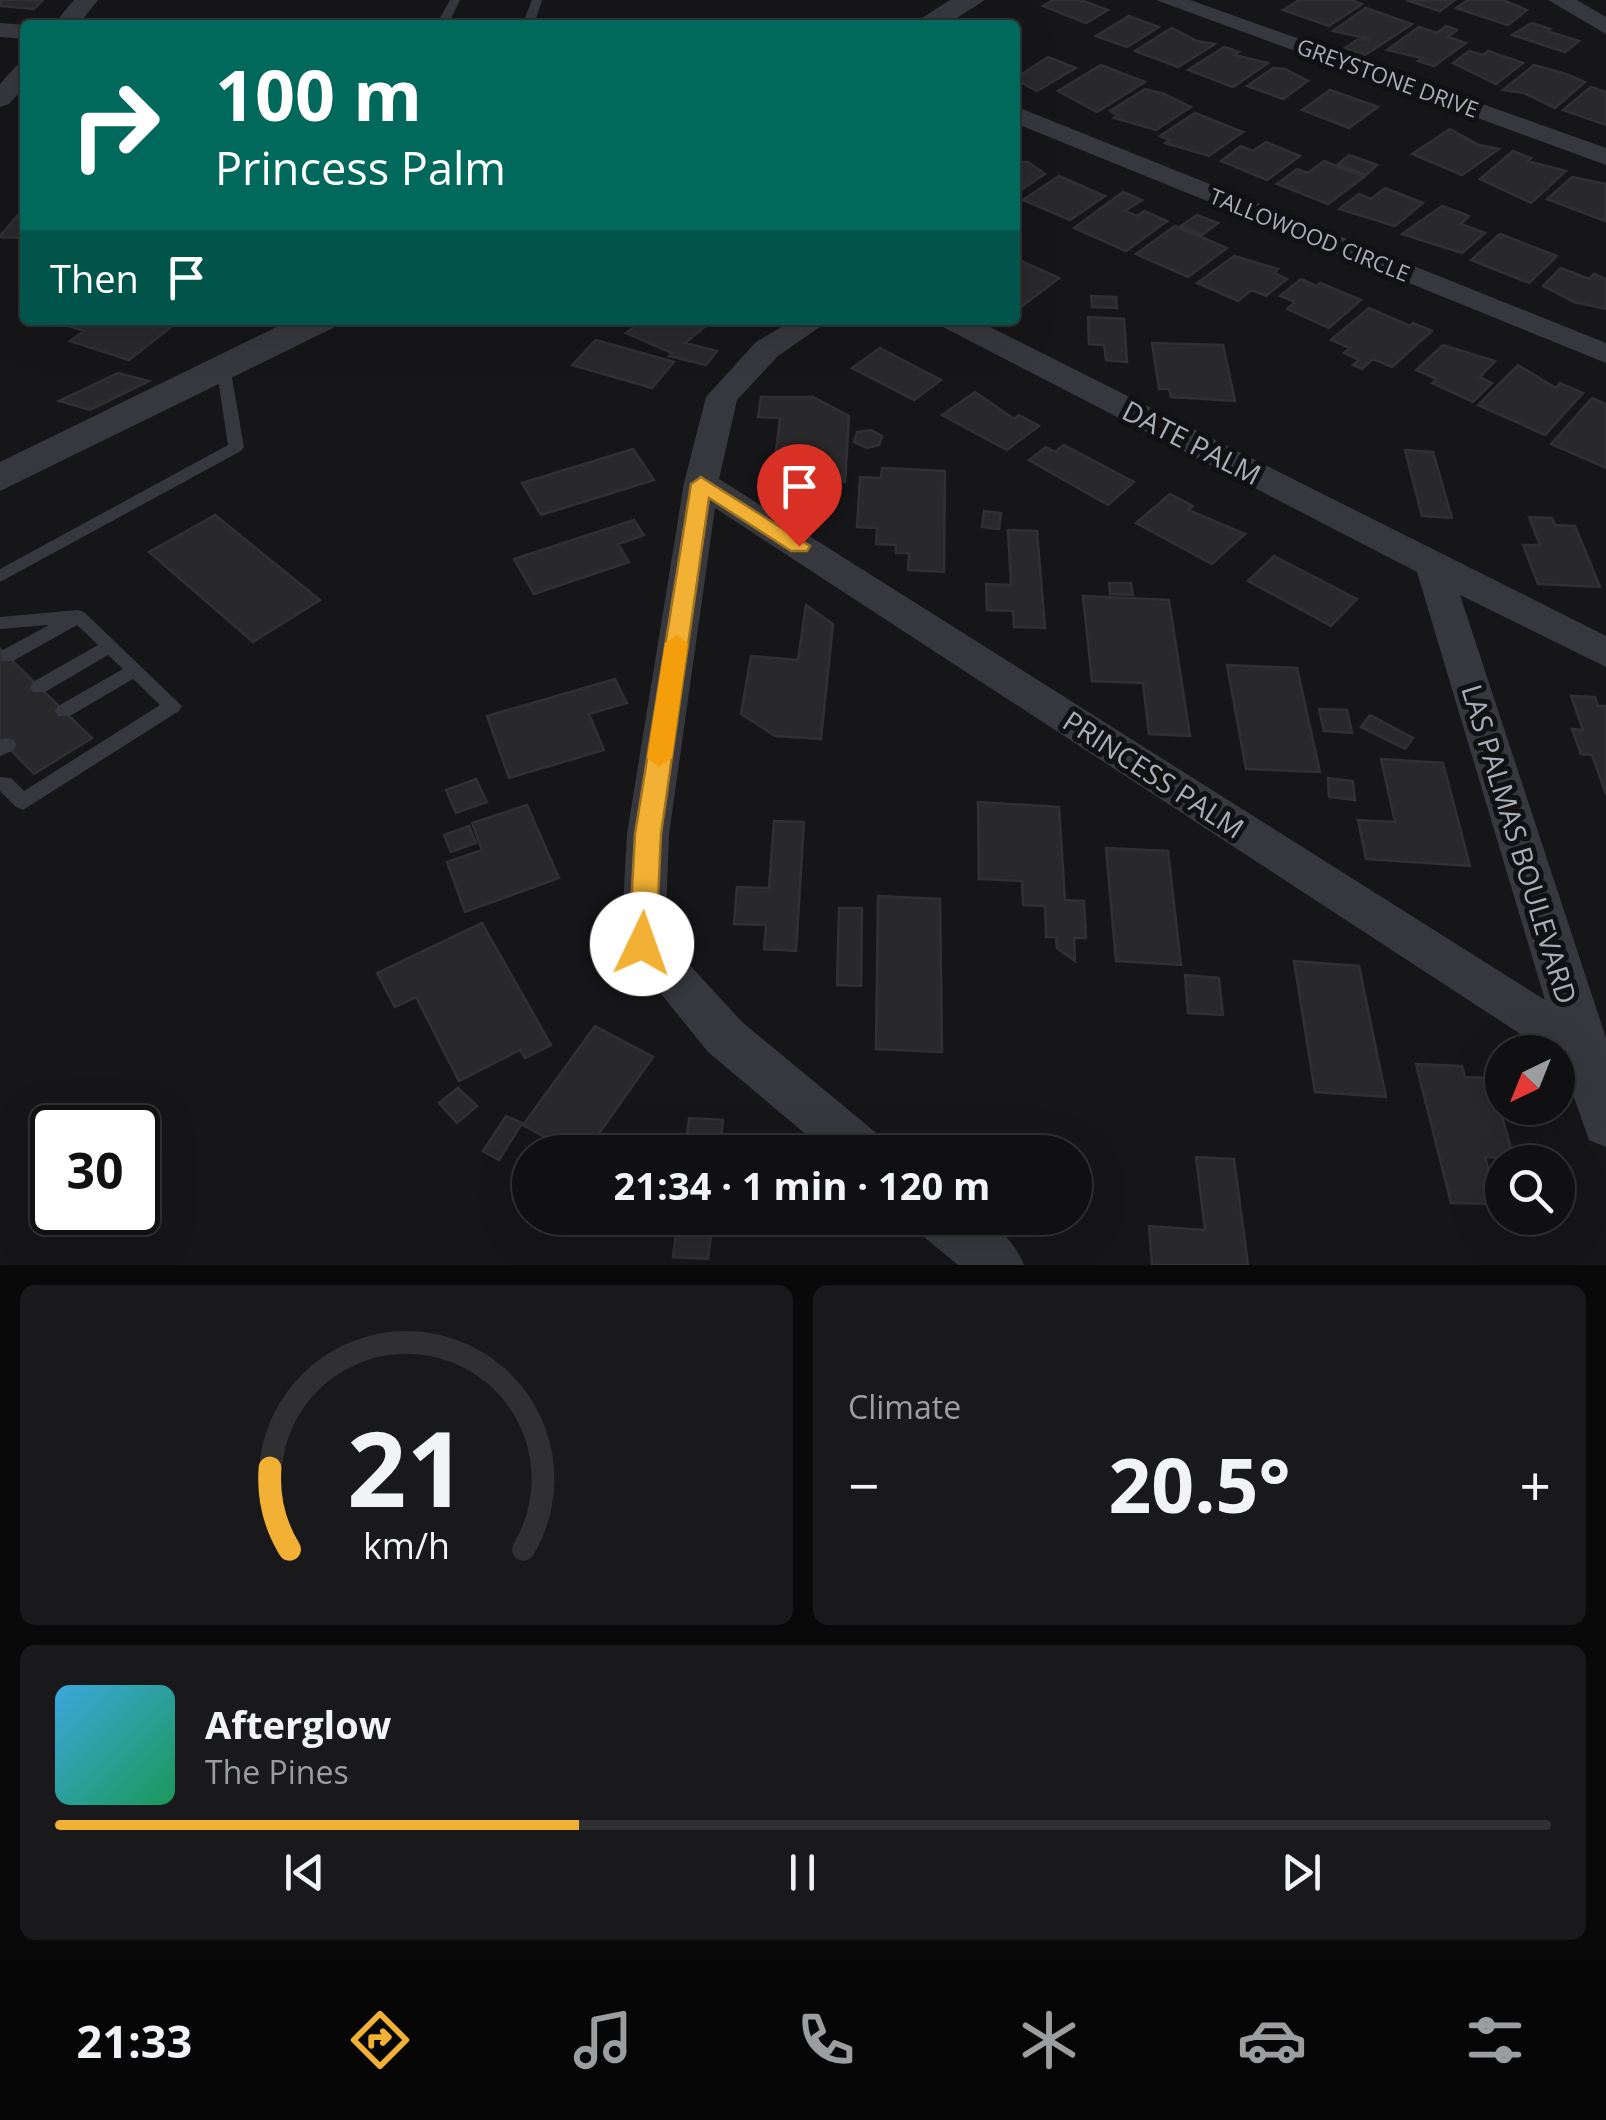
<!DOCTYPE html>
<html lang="en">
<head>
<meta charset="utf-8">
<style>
  :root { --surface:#101012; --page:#19191b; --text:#f1f3f6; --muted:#9c9d9f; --line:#303032; --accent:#f2b134 }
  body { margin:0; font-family:"Open Sans",sans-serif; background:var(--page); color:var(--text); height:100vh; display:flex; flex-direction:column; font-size:38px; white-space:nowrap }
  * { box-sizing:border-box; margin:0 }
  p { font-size:32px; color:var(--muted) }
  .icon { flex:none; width:55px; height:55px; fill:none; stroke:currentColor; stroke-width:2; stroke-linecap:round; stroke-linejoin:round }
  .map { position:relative; height:1265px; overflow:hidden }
  .details { display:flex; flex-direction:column; gap:20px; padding:20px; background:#09090a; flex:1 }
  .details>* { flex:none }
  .hud { position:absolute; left:20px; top:20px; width:1000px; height:305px; border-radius:10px; box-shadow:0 10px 40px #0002,0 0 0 2px var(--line); background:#00695c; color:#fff; overflow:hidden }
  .needle { width:65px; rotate:223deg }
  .tools { position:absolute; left:1485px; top:1035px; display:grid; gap:20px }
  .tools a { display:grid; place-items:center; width:90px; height:90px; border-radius:50%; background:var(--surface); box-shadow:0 10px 40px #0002,0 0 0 2px var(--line); font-size:50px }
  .speed { position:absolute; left:30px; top:1105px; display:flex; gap:20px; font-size:50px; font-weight:700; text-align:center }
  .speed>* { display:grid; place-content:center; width:130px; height:130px; border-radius:50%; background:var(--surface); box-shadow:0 10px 40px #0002,0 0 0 2px var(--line); line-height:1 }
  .speed .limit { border:5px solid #111; border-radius:15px; background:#fff; color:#111 }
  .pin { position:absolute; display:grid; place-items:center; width:85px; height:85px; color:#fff; margin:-102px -42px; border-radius:50% 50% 50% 0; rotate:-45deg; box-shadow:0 0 10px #0007 }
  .pin .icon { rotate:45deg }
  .me { position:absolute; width:110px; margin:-55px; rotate:3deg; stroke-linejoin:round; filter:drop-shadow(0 0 8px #0008) }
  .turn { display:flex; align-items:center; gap:35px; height:210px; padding:0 30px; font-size:45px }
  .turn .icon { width:130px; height:130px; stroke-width:2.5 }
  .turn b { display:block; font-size:70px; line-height:85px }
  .then { display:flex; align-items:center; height:95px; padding:0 30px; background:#0003; gap:20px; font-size:38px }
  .big { font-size:75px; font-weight:700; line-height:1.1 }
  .details .card { flex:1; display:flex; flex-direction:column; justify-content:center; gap:15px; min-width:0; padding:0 35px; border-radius:15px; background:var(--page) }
  .details .dial { align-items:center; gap:0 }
  .dial svg { height:260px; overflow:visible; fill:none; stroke:var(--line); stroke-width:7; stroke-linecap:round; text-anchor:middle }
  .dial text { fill:var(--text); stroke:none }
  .song { display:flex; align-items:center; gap:30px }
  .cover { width:120px; height:120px; border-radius:15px; background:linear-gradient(135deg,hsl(200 70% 55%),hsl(150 70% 35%)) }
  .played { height:10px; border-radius:5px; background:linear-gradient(90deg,var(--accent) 35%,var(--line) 35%) }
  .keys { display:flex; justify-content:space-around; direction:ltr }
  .heat { display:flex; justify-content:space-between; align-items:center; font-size:55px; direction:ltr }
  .details .tiles { flex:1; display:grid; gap:20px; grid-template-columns:1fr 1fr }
  .card:last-child { grid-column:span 2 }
  .trip { position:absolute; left:512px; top:1135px; width:580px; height:100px; border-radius:50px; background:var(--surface); box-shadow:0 10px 40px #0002,0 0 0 2px var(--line); font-weight:700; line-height:100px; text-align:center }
  .tab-bar { display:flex; height:160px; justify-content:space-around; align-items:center; background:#060607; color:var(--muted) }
  .tab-bar .icon { width:70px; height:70px }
  .tab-bar .active { color:var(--accent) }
  .tab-bar b { font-size:45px; color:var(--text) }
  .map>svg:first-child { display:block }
</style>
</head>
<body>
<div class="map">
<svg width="1606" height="1265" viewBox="0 0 1606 1265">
  <rect width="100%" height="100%" fill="#161618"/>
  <path fill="#29292c" stroke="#303034" stroke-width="2.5" d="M 0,0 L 43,0 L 34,9 L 1,6 Z
    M 1053,0 L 1081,0 L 1108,10 L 1086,23 L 1043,6 Z
    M 1299,0 L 1351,0 L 1362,4 L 1329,26 L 1283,10 Z
    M 1406,0 L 1455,0 L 1440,11 Z
    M 1468,0 L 1503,0 L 1527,10 L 1508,25 L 1456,8 Z
    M 1366,8 L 1412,24 L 1365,55 L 1345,48 L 1357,40 L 1369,39 L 1333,31 Z
    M 1129,16 L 1159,27 L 1127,47 L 1096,36 Z
    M 1532,23 L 1550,29 L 1547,31 L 1579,41 L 1565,52 L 1512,35 Z
    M 1446,26 L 1457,30 L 1448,37 L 1466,43 L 1434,66 L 1418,61 L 1422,58 L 1387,50 L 1419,27 L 1437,33 Z
    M 1172,28 L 1197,41 L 1215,44 L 1178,67 L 1135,51 Z
    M 1224,47 L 1239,52 L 1235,55 L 1268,63 L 1233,87 L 1188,70 Z
    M 1469,51 L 1483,55 L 1488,51 L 1523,63 L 1496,84 L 1453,63 Z
    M 1048,57 L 1076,68 L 1037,91 L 1015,79 Z
    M 1101,65 L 1145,82 L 1097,112 L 1058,91 Z
    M 1534,65 L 1563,73 L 1585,82 L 1555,108 L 1524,93 L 1503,90 Z
    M 1273,68 L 1285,69 L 1308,81 L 1283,99 L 1247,86 Z
    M 1591,87 L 1606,92 L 1606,125 L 1563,110 Z
    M 1145,89 L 1164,94 L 1191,107 L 1156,130 L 1114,118 L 1118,115 L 1110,111 Z
    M 1330,90 L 1378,107 L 1349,128 L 1302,110 Z
    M 1195,113 L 1243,132 L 1209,156 L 1165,143 L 1170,140 L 1160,136 Z
    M 1450,129 L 1479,145 L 1499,149 L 1462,175 L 1412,154 Z
    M 1266,142 L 1300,156 L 1267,180 L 1221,161 L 1241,146 L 1253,151 Z
    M 1513,151 L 1531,158 L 1527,161 L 1566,171 L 1531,203 L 1480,179 Z
    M 1349,155 L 1377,165 L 1366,175 L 1338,164 Z
    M 1324,161 L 1364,177 L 1328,204 L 1277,184 L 1297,169 L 1308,173 Z
    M 1015,162 L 1028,162 L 1045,174 L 1015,194 Z
    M 1059,176 L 1105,196 L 1070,220 L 1023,200 Z
    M 1572,177 L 1606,184 L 1605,221 L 1547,199 Z
    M 1385,188 L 1423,203 L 1395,226 L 1339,209 L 1359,194 L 1371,199 Z
    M 1123,192 L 1142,200 L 1125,211 L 1137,216 L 1144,211 L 1167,221 L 1126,251 L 1074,228 Z
    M 1442,206 L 1469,216 L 1461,224 L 1485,233 L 1462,253 L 1402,234 Z
    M 25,207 L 25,238 L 0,237 L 0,236 Z
    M 1197,215 L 1218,223 L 1202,235 L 1181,226 Z
    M 1175,226 L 1227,248 L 1188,277 L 1136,254 Z
    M 1500,234 L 1557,256 L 1529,283 L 1471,260 Z
    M 1234,256 L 1278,269 L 1274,273 L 1287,279 L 1266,296 L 1252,290 L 1238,301 L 1197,283 Z
    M 1015,258 L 1059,278 L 1021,307 L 1015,304 Z
    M 1561,268 L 1589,279 L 1594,274 L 1606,279 L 1606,309 L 1574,302 L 1543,286 Z
    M 1301,279 L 1316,286 L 1320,283 L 1361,300 L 1329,328 L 1287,309 L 1295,302 L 1280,296 Z
    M 1091,296 L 1116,297 L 1117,308 L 1092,307 Z
    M 1369,308 L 1410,326 L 1413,323 L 1432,331 L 1392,367 L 1373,359 L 1362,369 L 1353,365 L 1359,360 L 1344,353 L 1350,348 L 1331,340 Z
    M 1088,317 L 1124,319 L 1127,362 L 1106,360 L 1104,345 L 1089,344 Z
    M 50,320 L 180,320 L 129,360 L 70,341 L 84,331 Z
    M 644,320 L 713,320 L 685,343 L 717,351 L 706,365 L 669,356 L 672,353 L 626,333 Z
    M 596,340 L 674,362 L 652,388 L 572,365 Z
    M 1152,343 L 1223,345 L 1235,401 L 1171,397 L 1169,389 L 1159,389 Z
    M 1443,345 L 1495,361 L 1480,377 L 1492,383 L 1473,402 L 1432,383 L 1437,379 L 1416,370 Z
    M 880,348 L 941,380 L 914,400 L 852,368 Z
    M 1518,365 L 1556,388 L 1560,383 L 1583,393 L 1545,435 L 1478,405 Z
    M 118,373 L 149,381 L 90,410 L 59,401 Z
    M 975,392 L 1014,419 L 1019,415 L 1039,426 L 1007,450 L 942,415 Z
    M 761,397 L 813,397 L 849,416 L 845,482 L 817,481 L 816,488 L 772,487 L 780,418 L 758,417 Z
    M 1592,398 L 1606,404 L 1606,468 L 1551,444 Z
    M 871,430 L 882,436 L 879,445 L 867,448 L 854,442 L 857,432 Z
    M 1064,445 L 1134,482 L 1108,505 L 1029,460 L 1046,447 L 1055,452 Z
    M 633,449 L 654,480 L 541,515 L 522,483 Z
    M 1405,450 L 1433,452 L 1452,518 L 1422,516 Z
    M 882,468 L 945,471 L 944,572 L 908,570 L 909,553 L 896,553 L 896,545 L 876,544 L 877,528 L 857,527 L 860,477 L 881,478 Z
    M 1170,494 L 1193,506 L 1188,510 L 1245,534 L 1212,564 L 1136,523 Z
    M 984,511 L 1001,513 L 999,529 L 982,527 Z
    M 215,515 L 320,600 L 253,642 L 149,552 Z
    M 1529,517 L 1552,518 L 1555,525 L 1575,526 L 1600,587 L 1538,584 L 1523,545 L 1540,545 Z
    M 634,520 L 644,535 L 618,544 L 629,562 L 534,594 L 514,559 Z
    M 1008,530 L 1037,531 L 1045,628 L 1014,627 L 1013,611 L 987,610 L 986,584 L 1011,585 Z
    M 1274,556 L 1357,599 L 1331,626 L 1248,581 Z
    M 1109,583 L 1131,583 L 1133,595 L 1110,594 Z
    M 1083,596 L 1169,600 L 1190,736 L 1149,734 L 1143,683 L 1092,681 Z
    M 806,605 L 833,624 L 821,739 L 775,736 L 741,714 L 751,656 L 798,660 Z
    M 0,649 L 92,738 L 34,774 L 0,739 Z
    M 1227,665 L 1297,668 L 1320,772 L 1246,769 Z
    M 615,679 L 627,703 L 589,714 L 604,750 L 509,778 L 487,716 Z
    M 1571,696 L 1595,697 L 1598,706 L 1606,706 L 1606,794 L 1592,755 L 1581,754 L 1572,729 L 1583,730 Z
    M 1319,709 L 1347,710 L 1352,733 L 1324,731 Z
    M 1370,715 L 1413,738 L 1405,749 L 1361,727 Z
    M 1381,759 L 1443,763 L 1470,866 L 1366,859 L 1358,820 L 1395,822 Z
    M 1328,778 L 1353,781 L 1355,800 L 1329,797 Z
    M 476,779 L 487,802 L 456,813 L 446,790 Z
    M 978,802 L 1059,807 L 1065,900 L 1084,901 L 1086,938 L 1074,938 L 1075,961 L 1057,948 L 1056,937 L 1046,937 L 1045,906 L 1023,905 L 1022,881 L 979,879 Z
    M 527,805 L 559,878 L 465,912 L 447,862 L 482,850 L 472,823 Z
    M 774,821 L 804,822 L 796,951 L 764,949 L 766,925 L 734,924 L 737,887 L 769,888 Z
    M 469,826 L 476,843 L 451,852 L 444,835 Z
    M 1106,848 L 1168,851 L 1181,965 L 1116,961 Z
    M 878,896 L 940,899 L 942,1052 L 876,1049 Z
    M 839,908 L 862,908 L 861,986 L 837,985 Z
    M 482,923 L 551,1045 L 525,1058 L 520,1050 L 459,1081 L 416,997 L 395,1007 L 377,973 Z
    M 1294,961 L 1359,966 L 1386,1097 L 1315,1092 Z
    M 1185,975 L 1219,978 L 1223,1015 L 1188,1013 Z
    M 595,1026 L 653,1057 L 586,1152 L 572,1152 L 523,1125 Z
    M 1416,1064 L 1462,1066 L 1465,1077 L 1491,1078 L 1514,1159 L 1485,1157 L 1498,1204 L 1451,1203 Z
    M 458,1088 L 477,1106 L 457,1123 L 439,1103 Z
    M 506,1116 L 522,1123 L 499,1160 L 483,1151 Z
    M 689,1118 L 723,1120 L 719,1152 L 685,1152 Z
    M 660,1136 L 680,1140 L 675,1152 L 654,1152 Z
    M 1196,1157 L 1234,1159 L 1248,1265 L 1152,1265 L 1149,1226 L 1205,1230 Z
    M 678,1218 L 713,1218 L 708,1259 L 673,1257 Z"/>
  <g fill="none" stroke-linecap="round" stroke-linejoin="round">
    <path fill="#37383d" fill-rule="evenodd" d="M 450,0 L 460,0 L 448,25 L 436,25 Z
      M 532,0 L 542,0 L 534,25 L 522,25 Z
      M 223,362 L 230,366 L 244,447 L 241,451 L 0,582 L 0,569 L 228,445 L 216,366 Z
      M 78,610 L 84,612 L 182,706 L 179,711 L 23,810 L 16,807 L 0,791 L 0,777 L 11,778 L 24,791 L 160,705 L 133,679 L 70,716 L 58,716 L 55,711 L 58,706 L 123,669 L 108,655 L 45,692 L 33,692 L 30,687 L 33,682 L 98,645 L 77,625 L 13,661 L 1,661 L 1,651 L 49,625 L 0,629 L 0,617 Z
      M 7,738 L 14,740 L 16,745 L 14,750 L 0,756 L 0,740 Z"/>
    <path fill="#37383d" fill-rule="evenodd" d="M 74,0 L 98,0 L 78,25 L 53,25 Z
      M 1156,0 L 1190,0 L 1606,148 L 1606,165 Z
      M 1548,0 L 1577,0 L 1606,17 L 1606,34 Z
      M 0,23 L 26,25 L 25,39 L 0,37 Z
      M 25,64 L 25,86 L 9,104 L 0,107 L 0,84 L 16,66 Z
      M 1015,106 L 1606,343 L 1606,363 L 1015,123 Z
      M 793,320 L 830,320 L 778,356 L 737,400 L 719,479 L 1545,1000 L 1417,572 L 941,326 L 937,320 L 976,320 L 1606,636 L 1606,667 L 1460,595 L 1606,1038 L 1606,1147 L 1589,1140 L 1558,1052 L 1548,1052 L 715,508 L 669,834 L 665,938 L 742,1022 L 880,1136 L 887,1152 L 827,1152 L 708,1052 L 621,944 L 627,834 L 684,483 L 706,397 L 756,342 Z
      M 916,1218 C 964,1215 1002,1213 1024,1265 L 958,1265 L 923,1236 Z"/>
    <path fill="#37383d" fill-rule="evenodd" d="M 950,0 L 985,0 L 946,25 L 911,25 Z
      M 291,320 L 338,320 L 333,328 L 0,491 L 0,462 Z"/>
  </g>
  <path fill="#f2b134" stroke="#9d7322" stroke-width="2.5" d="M 701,477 L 810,546 L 807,551 L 791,551 L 709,498 L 661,834 L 656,944 L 652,952 L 633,952 L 629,944 L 635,834 L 691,484 Z"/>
  <path fill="#f59e0b" d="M 677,635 L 688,643 L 672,758 L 659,767 L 647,758 L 665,643 Z"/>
  <g text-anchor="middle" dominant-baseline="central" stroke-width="10" stroke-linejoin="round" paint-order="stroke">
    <g font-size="22" fill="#a8adb8" stroke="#111113">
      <text transform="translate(1388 77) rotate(20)">GREYSTONE DRIVE</text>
      <text transform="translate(1310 234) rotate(22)">TALLOWOOD CIRCLE</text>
    </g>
    <g font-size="28" fill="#a8adb8" stroke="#111113">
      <text transform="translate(1192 442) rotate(27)">DATE PALM</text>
      <text transform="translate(1154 774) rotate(33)">PRINCESS PALM</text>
      <text transform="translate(1520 844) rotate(73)">LAS PALMAS BOULEVARD</text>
    </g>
  </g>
</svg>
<div class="tools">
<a><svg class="needle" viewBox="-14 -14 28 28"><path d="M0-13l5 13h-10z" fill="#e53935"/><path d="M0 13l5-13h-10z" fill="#9c9d9f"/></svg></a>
<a><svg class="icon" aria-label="search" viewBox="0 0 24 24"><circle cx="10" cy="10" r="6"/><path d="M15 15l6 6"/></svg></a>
</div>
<div class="speed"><div class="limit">30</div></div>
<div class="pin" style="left:799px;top:546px;background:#d93025"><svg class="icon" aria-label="arrive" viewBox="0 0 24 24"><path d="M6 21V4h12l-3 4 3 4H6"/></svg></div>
<svg class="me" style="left:642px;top:944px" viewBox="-20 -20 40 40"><circle r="19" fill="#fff"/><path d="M0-13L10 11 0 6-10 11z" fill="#f2b134"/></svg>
<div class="trip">21:34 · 1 min · 120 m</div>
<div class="hud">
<div class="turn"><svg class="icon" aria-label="right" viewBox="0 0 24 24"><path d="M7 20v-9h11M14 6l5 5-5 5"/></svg><div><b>100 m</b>Princess Palm</div></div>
<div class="then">Then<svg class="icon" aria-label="arrive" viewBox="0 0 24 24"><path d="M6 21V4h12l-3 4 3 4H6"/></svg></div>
</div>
</div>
<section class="details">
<div class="tiles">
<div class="card dial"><svg viewBox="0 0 100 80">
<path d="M14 69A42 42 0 1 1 86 69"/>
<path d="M14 69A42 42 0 0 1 8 44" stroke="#f2b134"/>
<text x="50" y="56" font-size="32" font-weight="700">21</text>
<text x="50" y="72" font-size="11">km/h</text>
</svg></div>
<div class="card"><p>Climate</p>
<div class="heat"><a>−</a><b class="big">20.5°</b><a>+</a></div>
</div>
<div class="card">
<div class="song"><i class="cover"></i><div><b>Afterglow</b><p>The Pines</p></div></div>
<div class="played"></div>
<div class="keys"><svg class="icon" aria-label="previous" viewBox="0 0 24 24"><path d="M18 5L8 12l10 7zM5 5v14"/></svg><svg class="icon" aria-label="pause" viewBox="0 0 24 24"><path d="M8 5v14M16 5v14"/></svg><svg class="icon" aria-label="next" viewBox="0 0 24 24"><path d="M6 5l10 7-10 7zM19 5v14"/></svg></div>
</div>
</div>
</section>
<nav class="tab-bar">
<b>21:33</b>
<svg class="icon active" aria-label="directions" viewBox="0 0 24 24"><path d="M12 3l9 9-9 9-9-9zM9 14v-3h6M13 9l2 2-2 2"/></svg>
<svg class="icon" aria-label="music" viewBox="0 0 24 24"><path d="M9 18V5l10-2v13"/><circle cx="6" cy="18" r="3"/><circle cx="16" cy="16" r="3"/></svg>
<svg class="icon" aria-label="phone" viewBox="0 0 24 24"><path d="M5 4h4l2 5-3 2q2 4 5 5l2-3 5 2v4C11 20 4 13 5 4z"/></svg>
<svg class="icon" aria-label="climate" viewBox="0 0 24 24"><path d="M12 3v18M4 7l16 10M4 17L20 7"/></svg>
<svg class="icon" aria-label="car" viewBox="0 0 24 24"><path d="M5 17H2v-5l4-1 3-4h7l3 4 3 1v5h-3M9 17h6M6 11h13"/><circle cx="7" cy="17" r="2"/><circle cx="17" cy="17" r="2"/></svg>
<svg class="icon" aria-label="filters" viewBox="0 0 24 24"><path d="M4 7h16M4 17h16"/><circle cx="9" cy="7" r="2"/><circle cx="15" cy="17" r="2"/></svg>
</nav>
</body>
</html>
